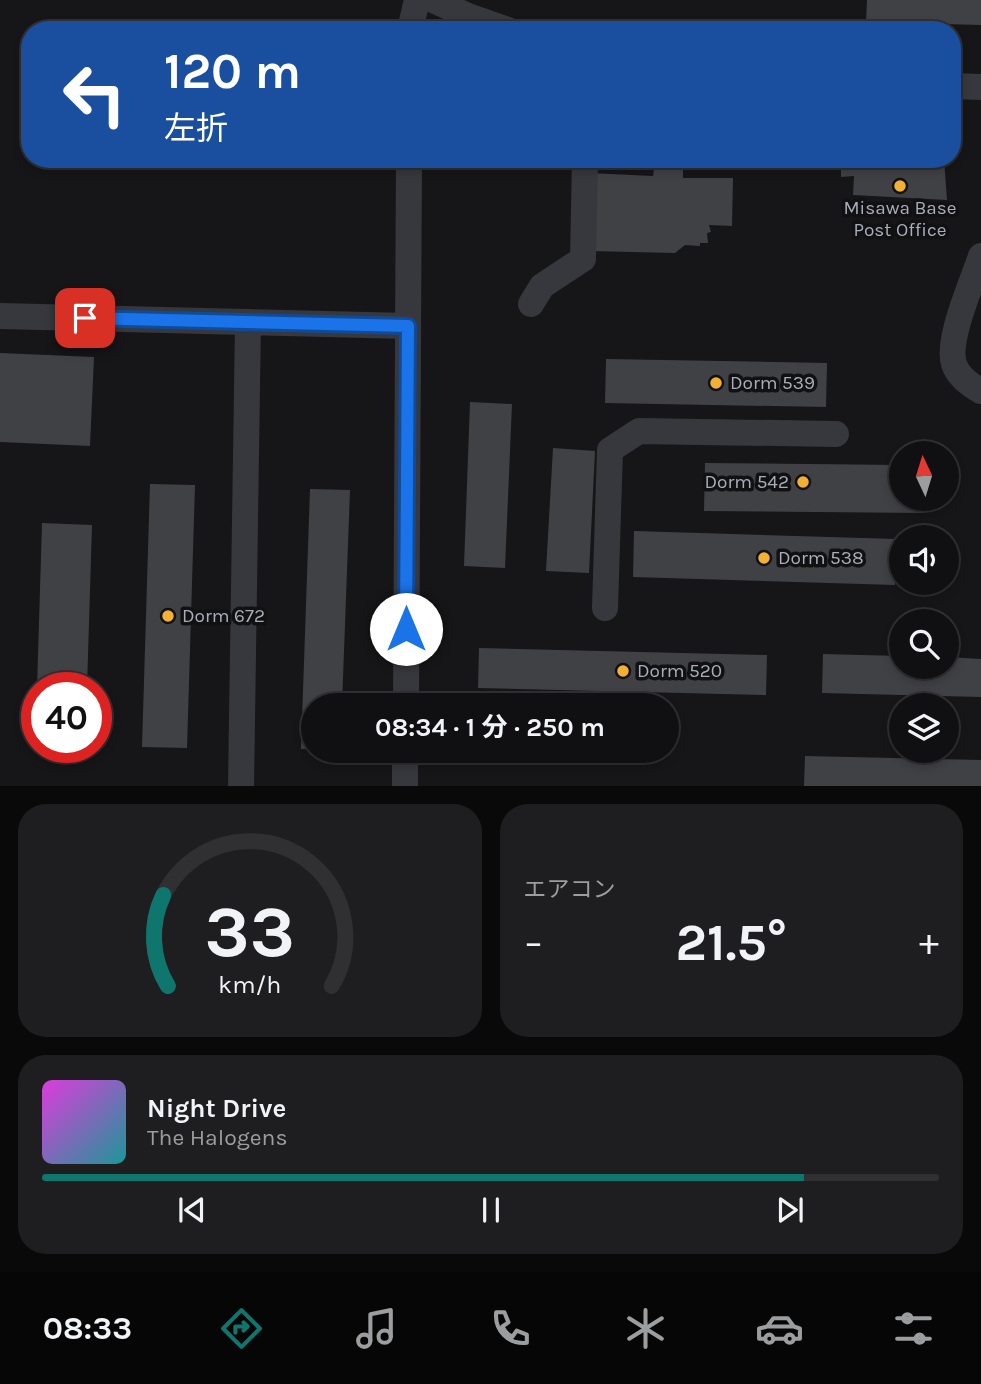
<!DOCTYPE html>
<html lang="ja">
<head>
<meta charset="utf-8">
<style>
  :root { --surface:#101012; --page:#1e1e20; --text:#f1f3f6; --muted:#9c9d9f; --line:#303032; --accent:#0f766e }
  body { margin:0; font-family:Karla,"Noto Sans JP",sans-serif; background:var(--page); color:var(--text); height:100vh; display:flex; flex-direction:column; font-size:26px; white-space:nowrap }
  * { box-sizing:border-box; margin:0 }
  p { font-size:23px; color:var(--muted) }
  .icon { flex:none; width:38px; height:38px; fill:none; stroke:currentColor; stroke-width:2; stroke-linecap:round; stroke-linejoin:round }
  .map { position:relative; height:786px; overflow:hidden }
  .panel { display:flex; flex-direction:column; gap:18px; padding:18px; background:#09090a; flex:1 }
  .panel>* { flex:none }
  .banner { position:absolute; left:21px; top:21px; width:940px; height:147px; border-radius:28px; box-shadow:0 4px 10px #0003,0 0 0 2px var(--line); background:#1a4fa0; color:#fff; overflow:hidden }
  .needle { width:46px; rotate:356deg }
  .controls { position:absolute; left:889px; top:441px; display:grid; gap:14px }
  .controls a { display:grid; place-items:center; width:70px; height:70px; border-radius:50%; background:var(--surface); box-shadow:0 4px 10px #0003,0 0 0 2px var(--line); font-size:35px }
  .speed { position:absolute; left:21px; top:672px; display:flex; gap:14px; font-size:35px; font-weight:700; text-align:center }
  .speed>* { display:grid; place-content:center; width:91px; height:91px; border-radius:50%; background:var(--surface); box-shadow:0 4px 10px #0003,0 0 0 2px var(--line); line-height:1 }
  .speed .limit { border:10px solid #d22; background:#fff; color:#111 }
  .pin { position:absolute; display:grid; place-items:center; width:60px; height:60px; color:#fff; margin:-30px; border-radius:14px; box-shadow:0 4px 10px #0006 }
  .me { position:absolute; width:77px; margin:-38px; rotate:0deg; stroke-linejoin:round; filter:drop-shadow(0 0 5px #0008) }
  .turn { display:flex; align-items:center; gap:24px; height:147px; padding:0 28px; font-size:32px }
  .turn .icon { width:91px; height:91px; stroke-width:2.5 }
  .turn b { display:block; font-size:49px; line-height:60px }
  .big { font-size:52px; font-weight:700; line-height:1.1 }
  .panel .widget { flex:1; display:flex; flex-direction:column; justify-content:center; gap:10px; min-width:0; padding:0 24px; border-radius:28px; background:var(--page) }
  .panel .dial { align-items:center; gap:0 }
  .dial svg { height:182px; overflow:visible; fill:none; stroke:var(--line); stroke-width:7; stroke-linecap:round; text-anchor:middle }
  .dial text { fill:var(--text); stroke:none }
  .song { display:flex; align-items:center; gap:21px }
  .cover { width:84px; height:84px; border-radius:10px; background:linear-gradient(135deg,hsl(300 70% 55%),hsl(180 70% 35%)) }
  .played { height:7px; border-radius:4px; background:linear-gradient(90deg,var(--accent) 85%,var(--line) 85%) }
  .keys { display:flex; justify-content:space-around; direction:ltr }
  .heat { display:flex; justify-content:space-between; align-items:center; font-size:38px; direction:ltr }
  .panel .tiles { flex:1; display:grid; gap:18px; grid-template-columns:1fr 1fr }
  .widget:last-child { grid-column:span 2 }
  .trip { position:absolute; left:301px; top:693px; width:378px; height:70px; border-radius:35px; background:var(--surface); box-shadow:0 4px 10px #0003,0 0 0 2px var(--line); font-weight:700; line-height:70px; text-align:center }
  .dock { display:flex; height:112px; justify-content:space-around; align-items:center; background:#060607; color:var(--muted) }
  .dock .icon { width:49px; height:49px }
  .dock .active { color:var(--accent) }
  .dock b { font-size:32px; color:var(--text) }
  .map>svg:first-child { display:block }
</style>
</head>
<body>
<div class="map">
<svg width="981" height="786" viewBox="0 0 981 786">
  <rect width="100%" height="100%" fill="#161618"/>
  <path fill="#404145" d="M 867,0 L 981,0 L 981,25 L 866,22 Z
    M 855,159 L 944,159 L 947,200 L 853,195 L 854,176 L 841,177 L 841,162 L 854,162 Z
    M 654,169 L 683,170 L 683,178 L 733,178 L 732,226 L 709,225 L 711,232 L 707,233 L 708,243 L 700,243 L 700,246 L 685,245 L 675,253 L 590,251 L 590,173 L 653,176 Z
    M 0,353 L 94,357 L 90,446 L 0,442 Z
    M 606,359 L 827,363 L 826,407 L 605,403 Z
    M 470,402 L 512,404 L 505,568 L 464,566 Z
    M 553,448 L 595,451 L 589,573 L 546,571 Z
    M 705,463 L 901,465 L 901,499 L 924,499 L 924,513 L 704,511 Z
    M 150,484 L 195,485 L 187,748 L 142,747 Z
    M 310,489 L 350,490 L 342,705 L 313,705 L 313,749 L 301,749 Z
    M 42,523 L 92,525 L 87,688 L 37,688 Z
    M 634,531 L 896,539 L 895,585 L 633,577 Z
    M 479,648 L 767,655 L 766,695 L 478,688 Z
    M 823,654 L 901,656 L 901,667 L 947,667 L 947,657 L 981,659 L 981,697 L 822,693 Z
    M 805,756 L 981,760 L 981,786 L 804,786 Z"/>
  <g fill="none" stroke-linecap="round" stroke-linejoin="round">
    <path stroke="#37383d" stroke-width="26" d="M 433,0 L 468,16 L 508,30
      M 410,30 L 417,0
      M 952,86 L 981,87
      M 981,256 C 973,281 946,340 954,364 C 958,376 970,385 981,391
      M 531,304 L 542,286 L 583,259 L 585,159
      M 0,316 L 408,326
      M 605,608 L 610,450 L 639,431 L 836,434
      M 406,705 L 409,159
      M 241,786 L 248,322
      M 405,786 L 405,751"/>
  </g>
  <g fill="none" stroke-linecap="round" stroke-linejoin="round">
    <g stroke="#114b97" stroke-width="18">
      <path id="route" d="M 85,318 L 408,326 L 406,629"/>
    </g>
    <use href="#route" stroke="#1a73e8" stroke-width="12"/>
  </g>
  <g fill="#f2b134" stroke="#111113" stroke-width="2.5">
    <circle cx="900" cy="186" r="7"/>
    <circle cx="716" cy="383" r="7"/>
    <circle cx="803" cy="482" r="7"/>
    <circle cx="764" cy="558" r="7"/>
    <circle cx="168" cy="616" r="7"/>
    <circle cx="623" cy="671" r="7"/>
  </g>
  <g text-anchor="middle" dominant-baseline="central" stroke-width="7" stroke-linejoin="round" paint-order="stroke">
    <g font-size="19" fill="#a8adb8" stroke="#111113" text-anchor="start">
      <text x="900" y="208" text-anchor="middle">Misawa Base<tspan x="900" dy="22">Post Office</tspan></text>
      <text x="730" y="383">Dorm 539</text>
      <text x="789" y="482" text-anchor="end">Dorm 542</text>
      <text x="778" y="558">Dorm 538</text>
      <text x="182" y="616">Dorm 672</text>
      <text x="637" y="671">Dorm 520</text>
    </g>
  </g>
</svg>
<div class="controls">
<a><svg class="needle" viewBox="-14 -14 28 28"><path d="M0-13l5 13h-10z" fill="#e53935"/><path d="M0 13l5-13h-10z" fill="#9c9d9f"/></svg></a>
<a><svg class="icon" aria-label="sound" viewBox="0 0 24 24"><path d="M4 9h4l5-4v14l-5-4H4zM17 9q2 3 0 6"/></svg></a>
<a><svg class="icon" aria-label="search" viewBox="0 0 24 24"><circle cx="10" cy="10" r="6"/><path d="M15 15l6 6"/></svg></a>
<a><svg class="icon" aria-label="layers" viewBox="0 0 24 24"><path d="M12 4l9 5-9 5-9-5zM3 14l9 5 9-5"/></svg></a>
</div>
<div class="speed"><div class="limit">40</div></div>
<div class="pin" style="left:85px;top:318px;background:#d93025"><svg class="icon" aria-label="arrive" viewBox="0 0 24 24"><path d="M6 21V4h12l-3 4 3 4H6"/></svg></div>
<svg class="me" style="left:406px;top:629px" viewBox="-20 -20 40 40"><circle r="19" fill="#fff"/><path d="M0-13L10 11 0 6-10 11z" fill="#1a73e8"/></svg>
<div class="trip">08:34 · 1 分 · 250 m</div>
<div class="banner">
<div class="turn"><svg class="icon" aria-label="left" viewBox="0 0 24 24"><path d="M17 20v-9H6M10 6l-5 5 5 5"/></svg><div><b>120 m</b>左折</div></div>
</div>
</div>
<section class="panel">
<div class="tiles">
<div class="widget dial"><svg viewBox="0 0 100 80">
<path d="M14 69A42 42 0 1 1 86 69"/>
<path d="M14 69A42 42 0 0 1 12 29" stroke="#0f766e"/>
<text x="50" y="56" font-size="32" font-weight="700">33</text>
<text x="50" y="72" font-size="11">km/h</text>
</svg></div>
<div class="widget"><p>エアコン</p>
<div class="heat"><a>−</a><b class="big">21.5°</b><a>+</a></div>
</div>
<div class="widget">
<div class="song"><i class="cover"></i><div><b>Night Drive</b><p>The Halogens</p></div></div>
<div class="played"></div>
<div class="keys"><svg class="icon" aria-label="previous" viewBox="0 0 24 24"><path d="M18 5L8 12l10 7zM5 5v14"/></svg><svg class="icon" aria-label="pause" viewBox="0 0 24 24"><path d="M8 5v14M16 5v14"/></svg><svg class="icon" aria-label="next" viewBox="0 0 24 24"><path d="M6 5l10 7-10 7zM19 5v14"/></svg></div>
</div>
</div>
</section>
<nav class="dock">
<b>08:33</b>
<svg class="icon active" aria-label="directions" viewBox="0 0 24 24"><path d="M12 3l9 9-9 9-9-9zM9 14v-3h6M13 9l2 2-2 2"/></svg>
<svg class="icon" aria-label="music" viewBox="0 0 24 24"><path d="M9 18V5l10-2v13"/><circle cx="6" cy="18" r="3"/><circle cx="16" cy="16" r="3"/></svg>
<svg class="icon" aria-label="phone" viewBox="0 0 24 24"><path d="M5 4h4l2 5-3 2q2 4 5 5l2-3 5 2v4C11 20 4 13 5 4z"/></svg>
<svg class="icon" aria-label="climate" viewBox="0 0 24 24"><path d="M12 3v18M4 7l16 10M4 17L20 7"/></svg>
<svg class="icon" aria-label="car" viewBox="0 0 24 24"><path d="M5 17H2v-5l4-1 3-4h7l3 4 3 1v5h-3M9 17h6M6 11h13"/><circle cx="7" cy="17" r="2"/><circle cx="17" cy="17" r="2"/></svg>
<svg class="icon" aria-label="filters" viewBox="0 0 24 24"><path d="M4 7h16M4 17h16"/><circle cx="9" cy="7" r="2"/><circle cx="15" cy="17" r="2"/></svg>
</nav>
</body>
</html>
